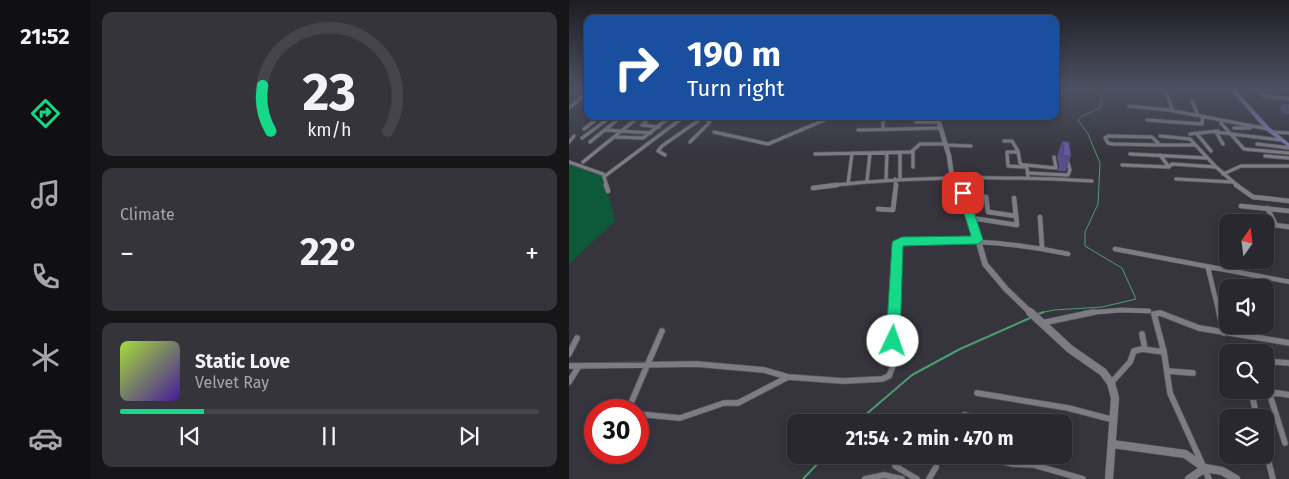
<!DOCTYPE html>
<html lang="en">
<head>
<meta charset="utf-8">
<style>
  :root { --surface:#28282e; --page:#34343a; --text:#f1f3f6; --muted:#a5a6aa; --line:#44444a; --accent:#15d989 }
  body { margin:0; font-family:"Fira Sans",sans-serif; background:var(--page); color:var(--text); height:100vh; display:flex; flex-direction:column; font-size:19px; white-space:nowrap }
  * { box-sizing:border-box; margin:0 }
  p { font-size:16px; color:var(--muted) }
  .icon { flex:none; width:28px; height:28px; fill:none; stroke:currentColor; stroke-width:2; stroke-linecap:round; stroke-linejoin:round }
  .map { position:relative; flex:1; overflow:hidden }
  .sheet { display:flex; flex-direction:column; gap:12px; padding:12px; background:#161619; width:479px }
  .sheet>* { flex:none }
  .hud { position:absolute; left:15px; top:15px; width:475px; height:105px; border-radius:10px; box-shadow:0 2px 8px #0003,0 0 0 1px var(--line); background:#1a4fa0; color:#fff; overflow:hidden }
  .needle { width:32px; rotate:14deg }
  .buttons { position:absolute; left:650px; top:214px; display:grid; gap:10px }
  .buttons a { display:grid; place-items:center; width:55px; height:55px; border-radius:10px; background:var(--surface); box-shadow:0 2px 8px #0003,0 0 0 1px var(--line); font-size:25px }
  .speed { position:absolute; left:15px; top:399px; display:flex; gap:10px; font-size:25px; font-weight:700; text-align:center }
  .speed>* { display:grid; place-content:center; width:65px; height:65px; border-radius:50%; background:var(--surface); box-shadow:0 2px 8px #0003,0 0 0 1px var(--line); line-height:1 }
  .speed .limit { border:8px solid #d22; background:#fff; color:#111 }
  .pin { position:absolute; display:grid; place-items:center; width:42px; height:42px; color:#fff; margin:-21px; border-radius:10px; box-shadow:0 2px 8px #0006 }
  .me { position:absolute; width:55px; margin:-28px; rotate:3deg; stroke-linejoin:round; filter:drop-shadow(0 0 4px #0008) }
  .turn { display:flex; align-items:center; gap:18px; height:105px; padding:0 20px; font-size:22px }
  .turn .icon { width:65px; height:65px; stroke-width:2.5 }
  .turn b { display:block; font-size:35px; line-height:42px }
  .big { font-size:38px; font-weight:700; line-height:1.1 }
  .sheet .widget { flex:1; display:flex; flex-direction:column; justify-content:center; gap:8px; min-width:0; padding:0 18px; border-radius:10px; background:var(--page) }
  .sheet .dial { align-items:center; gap:0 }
  .dial svg { height:130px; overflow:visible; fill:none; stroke:var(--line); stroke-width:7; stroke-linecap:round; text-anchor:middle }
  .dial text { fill:var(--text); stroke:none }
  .song { display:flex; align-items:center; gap:15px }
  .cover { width:60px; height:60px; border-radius:8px; background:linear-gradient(135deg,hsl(80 70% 55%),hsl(260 70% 35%)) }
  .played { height:5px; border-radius:2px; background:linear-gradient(90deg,var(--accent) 20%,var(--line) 20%) }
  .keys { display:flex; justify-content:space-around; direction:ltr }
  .heat { display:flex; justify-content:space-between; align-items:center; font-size:28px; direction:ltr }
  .trip { position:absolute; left:218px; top:414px; width:285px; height:50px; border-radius:10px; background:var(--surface); box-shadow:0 2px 8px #0003,0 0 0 1px var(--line); font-weight:700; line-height:50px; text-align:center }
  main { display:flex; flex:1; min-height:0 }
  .tabs { display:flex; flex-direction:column; width:90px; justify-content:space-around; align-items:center; background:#101012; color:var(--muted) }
  .tabs .icon { width:35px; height:35px }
  .tabs .current { color:var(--accent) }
  .tabs b { font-size:22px; color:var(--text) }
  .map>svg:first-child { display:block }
</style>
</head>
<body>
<main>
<nav class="tabs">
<b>21:52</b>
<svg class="icon current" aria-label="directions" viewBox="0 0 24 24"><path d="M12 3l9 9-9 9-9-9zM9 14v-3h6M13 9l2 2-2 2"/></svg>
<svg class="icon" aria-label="music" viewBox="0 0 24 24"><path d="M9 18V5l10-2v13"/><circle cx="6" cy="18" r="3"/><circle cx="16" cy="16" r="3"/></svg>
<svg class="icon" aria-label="phone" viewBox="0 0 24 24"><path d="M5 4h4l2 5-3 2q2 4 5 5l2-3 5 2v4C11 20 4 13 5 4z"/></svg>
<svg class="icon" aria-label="climate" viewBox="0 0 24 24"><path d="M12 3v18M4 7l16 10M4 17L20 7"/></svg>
<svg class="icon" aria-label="car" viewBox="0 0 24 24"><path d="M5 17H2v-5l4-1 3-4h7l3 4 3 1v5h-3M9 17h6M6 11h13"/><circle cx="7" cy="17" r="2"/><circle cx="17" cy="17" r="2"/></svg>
</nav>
<section class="sheet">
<div class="widget dial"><svg viewBox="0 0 100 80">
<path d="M14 69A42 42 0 1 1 86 69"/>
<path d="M14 69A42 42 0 0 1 9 41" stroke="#15d989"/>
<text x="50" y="56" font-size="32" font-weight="700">23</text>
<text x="50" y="72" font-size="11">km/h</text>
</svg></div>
<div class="widget"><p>Climate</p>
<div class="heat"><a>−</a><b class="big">22°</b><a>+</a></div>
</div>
<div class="widget">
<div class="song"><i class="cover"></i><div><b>Static Love</b><p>Velvet Ray</p></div></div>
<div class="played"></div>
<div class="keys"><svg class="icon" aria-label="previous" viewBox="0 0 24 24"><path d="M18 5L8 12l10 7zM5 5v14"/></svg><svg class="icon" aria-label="pause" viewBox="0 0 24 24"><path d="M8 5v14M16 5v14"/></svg><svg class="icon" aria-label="next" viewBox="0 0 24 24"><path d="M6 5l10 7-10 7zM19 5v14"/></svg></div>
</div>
</section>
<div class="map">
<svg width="721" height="479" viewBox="0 0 721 479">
  <rect width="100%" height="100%" fill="#36353d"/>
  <path fill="#0c5a37" d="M 0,164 L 35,174 L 46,221 L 0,264 Z"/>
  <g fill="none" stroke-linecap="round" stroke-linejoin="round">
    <path stroke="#4c9d71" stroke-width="1" d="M 471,313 L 485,310 L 533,307 L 567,299 L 553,268 L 516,246 L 516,232 L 529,204 L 531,163 L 519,134 L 509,120 L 513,116 L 531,108 L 533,100 L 528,89"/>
    <path stroke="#4c9d71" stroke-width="2" d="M 469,314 L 475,312
      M 288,422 L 343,375 L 391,349 L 461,318
      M 234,479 L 257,455"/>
    <g stroke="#55545b" stroke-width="4.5">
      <path id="minor-far2" d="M 596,89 L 604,111
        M 688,89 L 695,96 L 721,99
        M 719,89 L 721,91
        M 623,101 L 629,115
        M 560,106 L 600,110 L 699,129
        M 0,108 L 19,92
        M 52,116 L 68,119
        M 83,116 L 73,125 L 90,127
        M 410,116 L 427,117
        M 578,120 L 633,124 L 634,116
        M 314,121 L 314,129
        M 347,122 L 369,122
        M 652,123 L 675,149 L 721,153
        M 665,128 L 681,128
        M 15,129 L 32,116
        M 36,130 L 82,133
        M 289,130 L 371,128
        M 145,132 L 199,144 L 265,116
        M 703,132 L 721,133
        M 621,134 L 649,131
        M 628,134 L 642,151
        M 539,136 L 583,137 L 591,145 L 544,144 L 539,143 L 536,138 Z
        M 591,136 L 621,139 L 647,167 L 669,186
        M 46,137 L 74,138 L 102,116
        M 13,138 L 43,116
        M 435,141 L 443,141 L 449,151 L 451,163 L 458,168 L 459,176
        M 0,142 L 5,136
        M 21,142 L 53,116
        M 121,142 L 140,123 L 141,121 L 134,118
        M 654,144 L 647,132 L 712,140
        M 688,144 L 721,148
        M 377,145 L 402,146
        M 591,145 L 626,145
        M 344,151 L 344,167
        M 331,152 L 331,179
        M 449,152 L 438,152 L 439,166 L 455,167
        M 246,154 L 342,152 L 351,144 L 376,144
        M 561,154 L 638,158
        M 96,155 L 89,151 L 93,146 L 136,116
        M 591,155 L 600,167
        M 696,156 L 721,158
        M 0,162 L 34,174 L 38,186
        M 14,162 L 71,116
        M 456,165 L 487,168 L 485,157
        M 553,165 L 600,167 L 603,164 L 647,167
        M 458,173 L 499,175 L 501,170 L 498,159
        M 654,174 L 672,166 L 721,166
        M 36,176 L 116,116
        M 317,179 L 318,153
        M 326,179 L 327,186
        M 607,179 L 663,182
        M 298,181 L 301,153
        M 279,184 L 283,153
        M 258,186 C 346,176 434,176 523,181"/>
    </g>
    <g stroke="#55545b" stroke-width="5.5">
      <path id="minor-far1" d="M 37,185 L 39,191
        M 667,185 L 684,197 L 721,201
        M 244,188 L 268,185
        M 395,196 L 417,197 L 419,212 L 447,216 L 445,198
        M 672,206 L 721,211
        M 698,208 L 706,223
        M 309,209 L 324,210 L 327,185
        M 471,217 L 473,247
        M 403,218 L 448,225 L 447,216
        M 659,221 L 678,222
        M 696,224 L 721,227
        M 546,249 L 721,282
        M 639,268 L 650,313
        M 326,313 L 328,246 L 333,241 C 389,239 444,242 499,254
        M 516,313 L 553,310 L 580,311"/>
    </g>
    <g stroke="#55545b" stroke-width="7">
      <path id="minor" d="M 650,312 L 655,333
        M 473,323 L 525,312
        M 573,334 L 576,349
        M 0,354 L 8,338
        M 696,361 L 721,363
        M 0,366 L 127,364 L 195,370 L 219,377
        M 598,371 L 624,373
        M 0,382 L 10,366
        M 542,383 L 561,362 L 565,351 L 573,349 L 595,352
        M 682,390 L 688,418
        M 688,390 L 721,395
        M 700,392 L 716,443
        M 408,393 L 499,408 L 545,420
        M 59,410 L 93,331
        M 69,414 L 111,418 L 155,403 L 169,403 L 219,377 L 274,381 L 313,379 L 320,376 L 324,366 L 326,312
        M 395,415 L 426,422
        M 696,448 L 704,479
        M 331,455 L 326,466 L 348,479
        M 458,455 L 465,465 L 514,479
        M 408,456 L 444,464 L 465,465
        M 296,479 L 315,475 L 333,479
        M 360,479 L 367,467
        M 640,479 L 601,393 L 595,352 L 585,314 L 591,313 L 630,328 L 721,343"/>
    </g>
    <g stroke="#55545b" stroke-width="5.5">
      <path id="tertiary-far2" d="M 368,116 L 380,156 L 383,177 L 390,186"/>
    </g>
    <g stroke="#55545b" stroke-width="7">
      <path id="tertiary-far1" d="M 389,185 L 400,208 L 416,264 L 437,289 L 462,313"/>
    </g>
    <g stroke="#55545b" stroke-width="9">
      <path id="tertiary" d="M 461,312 L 501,349 L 534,372 L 542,383 L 546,398 L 540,479
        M 543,444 L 616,454 L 636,468
        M 620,479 L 636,468 L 653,471 L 667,479"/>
    </g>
    <g stroke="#55545b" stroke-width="1">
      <path id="primary" d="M 661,89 L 666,89 L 701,128 L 721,144 L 721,148 L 697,130 Z"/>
    </g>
    <use href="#minor-far2" stroke="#7d7c85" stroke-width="3"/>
    <use href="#minor-far1" stroke="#7d7c85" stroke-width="4.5"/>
    <use href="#minor" stroke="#7d7c85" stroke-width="5.5"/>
    <use href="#tertiary-far2" stroke="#7d7c85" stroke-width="4.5"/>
    <use href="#tertiary-far1" stroke="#7d7c85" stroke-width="5.5"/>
    <use href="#tertiary" stroke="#7d7c85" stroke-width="8"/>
    <use href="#primary" fill="#8379b1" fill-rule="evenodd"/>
  </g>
  <path fill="#594e88" d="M 714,104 L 721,104 L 721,114 L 716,114 L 710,109 Z
    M 493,141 L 502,156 L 497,171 L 489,171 L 490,166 L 488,157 Z"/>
  <path fill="#675b9e" stroke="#48406f" d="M 714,104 L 721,104 L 721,109 L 720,109 Z
    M 493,141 L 500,142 L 502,156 L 493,156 L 495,152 Z"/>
  <linearGradient id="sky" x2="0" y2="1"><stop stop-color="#1e1d22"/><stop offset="0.57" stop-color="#4c5162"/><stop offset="1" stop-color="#4c5162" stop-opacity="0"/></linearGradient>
  <rect width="721" height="156" fill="url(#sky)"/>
  <path fill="#15d989" stroke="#0e8d59" d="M 394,190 L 399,193 L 414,240 L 409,244 L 334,246 L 331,341 L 329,345 L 324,347 L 319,345 L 317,341 L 323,244 L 324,241 L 333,237 L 402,236 L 389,193 Z"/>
</svg>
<div class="buttons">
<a><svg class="needle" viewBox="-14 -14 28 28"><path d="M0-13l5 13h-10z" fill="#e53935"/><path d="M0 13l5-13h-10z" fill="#a5a6aa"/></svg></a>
<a><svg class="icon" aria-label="sound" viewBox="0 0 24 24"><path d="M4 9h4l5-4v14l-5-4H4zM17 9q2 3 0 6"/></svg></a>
<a><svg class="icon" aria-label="search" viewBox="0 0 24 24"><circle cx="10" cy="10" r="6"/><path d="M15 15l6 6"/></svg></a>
<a><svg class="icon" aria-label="layers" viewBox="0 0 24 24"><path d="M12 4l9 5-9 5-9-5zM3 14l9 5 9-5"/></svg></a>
</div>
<div class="speed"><div class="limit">30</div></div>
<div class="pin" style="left:394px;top:193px;background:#d93025"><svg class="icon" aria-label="arrive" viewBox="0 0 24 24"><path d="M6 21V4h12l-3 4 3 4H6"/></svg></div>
<svg class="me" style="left:324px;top:341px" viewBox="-20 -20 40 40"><circle r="19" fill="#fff"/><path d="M0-13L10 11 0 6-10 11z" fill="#15d989"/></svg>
<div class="trip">21:54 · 2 min · 470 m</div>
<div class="hud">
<div class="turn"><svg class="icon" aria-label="right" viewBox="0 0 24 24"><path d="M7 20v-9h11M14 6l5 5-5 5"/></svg><div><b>190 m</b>Turn right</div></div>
</div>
</div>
</main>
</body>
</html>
